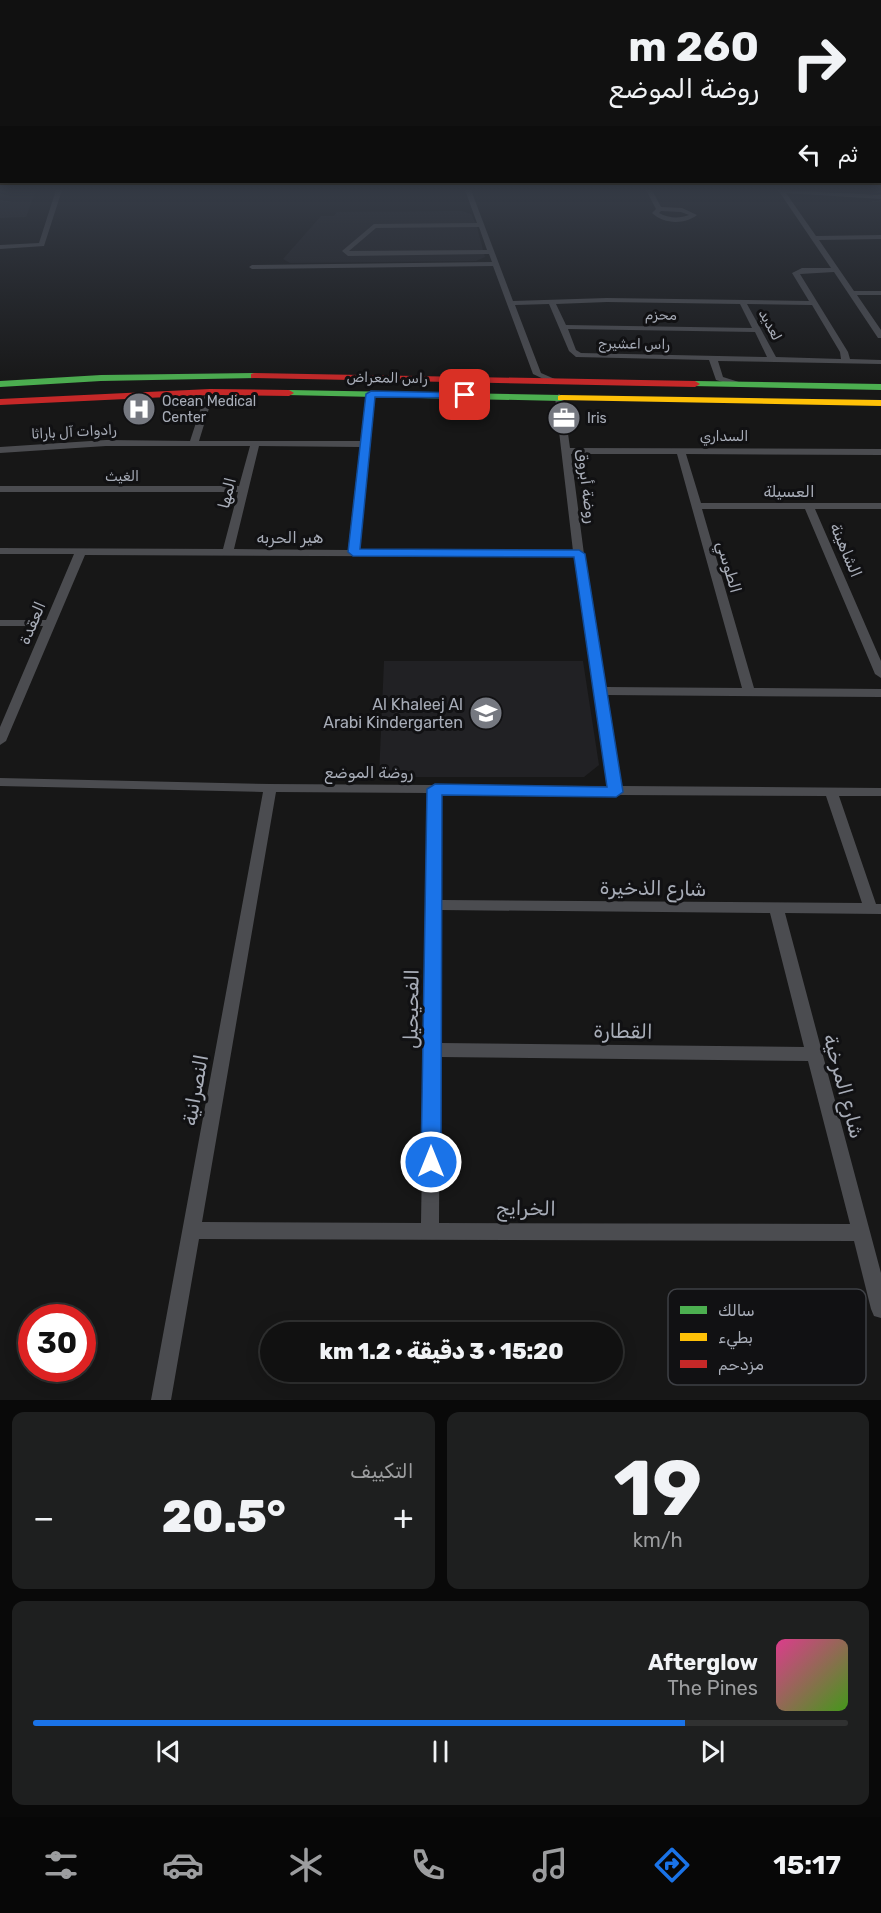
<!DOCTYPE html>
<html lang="ar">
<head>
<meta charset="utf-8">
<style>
  :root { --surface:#111; --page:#1e1f1f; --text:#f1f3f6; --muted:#9c9d9f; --line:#303131; --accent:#1a73e8 }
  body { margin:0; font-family:Rubik,"Noto Sans Arabic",sans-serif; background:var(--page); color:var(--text); direction:rtl; height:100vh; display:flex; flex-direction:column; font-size:22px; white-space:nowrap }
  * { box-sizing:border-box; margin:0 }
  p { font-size:20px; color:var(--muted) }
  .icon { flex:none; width:33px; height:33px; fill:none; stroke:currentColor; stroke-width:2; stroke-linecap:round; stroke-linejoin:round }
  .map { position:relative; height:1400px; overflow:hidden; direction:ltr }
  .details { display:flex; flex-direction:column; gap:12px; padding:12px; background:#090909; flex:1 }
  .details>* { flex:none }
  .banner { position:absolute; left:0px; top:0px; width:882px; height:183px; box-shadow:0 3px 15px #0003,0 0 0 2px var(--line); direction:rtl; background:#111; color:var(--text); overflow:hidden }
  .speed { position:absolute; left:18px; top:1304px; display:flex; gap:12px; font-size:30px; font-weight:700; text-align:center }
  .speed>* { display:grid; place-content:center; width:78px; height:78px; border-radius:50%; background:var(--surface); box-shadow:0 3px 15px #0003,0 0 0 2px var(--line); line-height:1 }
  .speed .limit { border:9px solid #d22; background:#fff; color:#111 }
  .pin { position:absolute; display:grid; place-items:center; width:51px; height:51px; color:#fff; margin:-26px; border-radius:12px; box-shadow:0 3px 9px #0006 }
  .me { position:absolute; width:66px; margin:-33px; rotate:0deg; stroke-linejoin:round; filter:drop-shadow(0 0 4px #0008) }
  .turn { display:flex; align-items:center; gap:21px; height:126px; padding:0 24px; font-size:27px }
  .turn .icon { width:78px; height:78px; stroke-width:2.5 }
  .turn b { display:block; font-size:42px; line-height:51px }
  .then { display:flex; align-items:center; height:57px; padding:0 24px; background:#0003; gap:12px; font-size:22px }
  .big { font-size:45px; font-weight:800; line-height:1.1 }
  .details .tile { flex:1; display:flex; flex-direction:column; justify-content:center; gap:9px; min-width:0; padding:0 21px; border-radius:12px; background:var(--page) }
  .details .dial { align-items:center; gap:0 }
  .dial b { font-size:78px; line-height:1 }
  .song { display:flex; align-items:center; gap:18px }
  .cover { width:72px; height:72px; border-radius:9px; background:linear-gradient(135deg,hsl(330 70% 55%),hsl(100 70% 35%)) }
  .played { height:6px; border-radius:3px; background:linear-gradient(90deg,var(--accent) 80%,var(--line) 80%) }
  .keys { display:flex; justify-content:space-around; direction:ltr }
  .heat { display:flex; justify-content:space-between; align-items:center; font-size:33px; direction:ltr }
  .details .tiles { flex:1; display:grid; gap:12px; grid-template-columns:1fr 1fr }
  .tile:last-child { grid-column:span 2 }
  .trip { position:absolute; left:260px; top:1322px; width:363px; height:60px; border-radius:30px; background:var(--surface); box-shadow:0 3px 15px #0003,0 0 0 2px var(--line); font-weight:800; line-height:60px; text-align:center; direction:rtl }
  .menu { display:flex; height:96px; justify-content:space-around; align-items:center; background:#070707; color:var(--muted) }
  .menu .icon { width:42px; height:42px }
  .menu .on { color:var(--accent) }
  .menu b { font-size:27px; color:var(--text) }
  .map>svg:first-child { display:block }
</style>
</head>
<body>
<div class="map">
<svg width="881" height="1400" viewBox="0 0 881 1400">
  <rect width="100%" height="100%" fill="#171717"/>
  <path fill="#212124" d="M 0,190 L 36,190 L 26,217 L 0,218 Z
    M 462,211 L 471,214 L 476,223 L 485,257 L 476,261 L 290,263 L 283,259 L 321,216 L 334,216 L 337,212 Z
    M 384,661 L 583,661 L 599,765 L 584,777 L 379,777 Z"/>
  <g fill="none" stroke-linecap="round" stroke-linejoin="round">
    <path fill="#4b4c50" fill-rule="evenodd" d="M 56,190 L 62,190 L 44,246 L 0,249 L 0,245 L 39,243 Z
      M 465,190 L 471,190 L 513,301 L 607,298 L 809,301 L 792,273 L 802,268 L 831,268 L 778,190 L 881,195 L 881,199 L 786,193 L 816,236 L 881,235 L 881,239 L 819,240 L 854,291 L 881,291 L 881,295 L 857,295 L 881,330 L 881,338 L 878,338 L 834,272 L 800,274 L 848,352 L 850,359 L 881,360 L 881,364 L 718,361 L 723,377 L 742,383 L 742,387 L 739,387 L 716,380 L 709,360 L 576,357 L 569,351 L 549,304 L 515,305 L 541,373 L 557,380 L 557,384 L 554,384 L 533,374 L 493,266 L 252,269 L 249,267 L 252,265 L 492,262 L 489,254 L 348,256 L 342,251 L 374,224 L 477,223 ZM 479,227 L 487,250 L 349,251 L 376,228 ZM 607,302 L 740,304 L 752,328 L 566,325 L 556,304 ZM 747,304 L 812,305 L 840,352 L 841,359 L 776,357 ZM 568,329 L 755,332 L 767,357 L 581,353 L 576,350 Z
      M 646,190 L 652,190 L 661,207 L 682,208 L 697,215 C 684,225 664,224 652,213 L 656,209 ZM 661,211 L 681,212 L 689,215 C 679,219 668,218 659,213 Z
      M 210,389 L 214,392 L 199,441 L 361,441 L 367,394 L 374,392 L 358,550 L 573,551 L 555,397 L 559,394 L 563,397 L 570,448 L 881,449 L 881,455 L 686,454 L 701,503 L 881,503 L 881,509 L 815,509 L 881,661 L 881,678 L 875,674 L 805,509 L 702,509 L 754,688 L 881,689 L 881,697 L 607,695 L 622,786 L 881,788 L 881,796 L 839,796 L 876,904 L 881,904 L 881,914 L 785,913 L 881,1273 L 881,1318 L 874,1316 L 871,1309 L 854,1241 L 199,1239 L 171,1400 L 151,1400 L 263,792 L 0,786 L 0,778 L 270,784 L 609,786 L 574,557 L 85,555 L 6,741 L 0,745 L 0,727 L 43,626 L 0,626 L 0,620 L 46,620 L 74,554 L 0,554 L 0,548 L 223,549 L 238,492 L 0,492 L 0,486 L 239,486 L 250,446 L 106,446 L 0,453 L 0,447 L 106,440 L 190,441 L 206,392 ZM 259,446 L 360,447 L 348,550 L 234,549 ZM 571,454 L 677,454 L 742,688 L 606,687 L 584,554 ZM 276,792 L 428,793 L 421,1223 L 202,1222 ZM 442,793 L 611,795 L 616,796 L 621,795 L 826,796 L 862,903 L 441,900 ZM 441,910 L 770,913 L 804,1047 L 440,1043 ZM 440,1057 L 808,1061 L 850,1224 L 439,1223 Z"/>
    <path fill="#4caf50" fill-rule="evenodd" d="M 254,373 L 257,374 L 257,378 L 101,381 L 0,387 L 0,381 L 101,375 Z
      M 695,381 L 881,384 L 881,390 L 692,386 L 692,382 Z
      M 289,390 L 561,395 L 566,398 L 561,401 L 286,395 L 286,391 Z"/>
    <path fill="#ffc107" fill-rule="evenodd" d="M 561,395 L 881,400 L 881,406 L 558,400 L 558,396 Z"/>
    <path fill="#c62828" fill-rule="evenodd" d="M 254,373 L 695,381 L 700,384 L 695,387 L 251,378 L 251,374 Z
      M 210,389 L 289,390 L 294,393 L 289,396 L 210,395 L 0,405 L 0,399 Z"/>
  </g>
  <linearGradient id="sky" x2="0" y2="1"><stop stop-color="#0d0d0d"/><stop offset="0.49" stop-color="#363c47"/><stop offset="1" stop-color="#363c47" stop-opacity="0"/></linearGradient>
  <rect width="881" height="386" fill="url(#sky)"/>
  <path fill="#1a73e8" stroke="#114b97" stroke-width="1.5" d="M 371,391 L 465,393 L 470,395 L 465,398 L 375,397 L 360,549 L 579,550 L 585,554 L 623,792 L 616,797 L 442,795 L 441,1162 L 438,1168 L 431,1171 L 424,1168 L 421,1162 L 427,789 L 435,784 L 607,787 L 574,557 L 353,556 L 348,552 L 366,394 Z"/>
  <defs>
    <g id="hospital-disc" transform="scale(1.725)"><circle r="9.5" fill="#757880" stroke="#111113"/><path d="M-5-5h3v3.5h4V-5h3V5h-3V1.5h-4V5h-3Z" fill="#fff"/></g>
    <g id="office-disc" transform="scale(1.725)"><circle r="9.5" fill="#757880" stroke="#111113"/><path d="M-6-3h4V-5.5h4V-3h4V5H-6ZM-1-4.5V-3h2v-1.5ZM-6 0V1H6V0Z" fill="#fff"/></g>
    <g id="school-disc" transform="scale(1.725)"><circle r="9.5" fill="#757880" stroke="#111113"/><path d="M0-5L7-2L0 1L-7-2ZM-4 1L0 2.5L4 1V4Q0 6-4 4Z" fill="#fff"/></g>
  </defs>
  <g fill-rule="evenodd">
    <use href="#hospital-disc" x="139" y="409"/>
    <use href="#office-disc" x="564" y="418"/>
    <use href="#school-disc" x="486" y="713"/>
  </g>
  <g text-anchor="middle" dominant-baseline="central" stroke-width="6" stroke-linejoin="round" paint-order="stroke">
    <g font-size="14" fill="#a8adb8" stroke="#111113">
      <text transform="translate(661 315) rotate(1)">محزم</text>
      <text transform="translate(770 325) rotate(62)">لعديد</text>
      <text transform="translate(634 344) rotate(1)">راس اعشيرج</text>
      <text transform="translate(387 378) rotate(1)">راس المعراض</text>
      <text transform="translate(74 432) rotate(-3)">رادوات آل باراثا</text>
      <text x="724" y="436">السداري</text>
      <text x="122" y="476">الغيث</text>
    </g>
    <g font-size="14" fill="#a8adb8" stroke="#111113" text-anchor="start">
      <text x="162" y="401">Ocean Medical<tspan x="162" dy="16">Center</tspan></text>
      <text x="587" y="418">Iris</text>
    </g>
    <g font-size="16" fill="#a8adb8" stroke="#111113">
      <text transform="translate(587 486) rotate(83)">روضة أبروق</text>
      <text x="789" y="491">العسيلة</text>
      <text transform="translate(227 493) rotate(-76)">المها</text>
      <text x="290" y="537">هير الحربه</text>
      <text transform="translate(846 550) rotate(67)">الشاهينة</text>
      <text transform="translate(729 567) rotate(74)">الطوسي</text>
      <text transform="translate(32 623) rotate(-67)">العقدة</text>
      <text x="369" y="772">روضة الموضع</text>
    </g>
    <g font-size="16" fill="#a8adb8" stroke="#111113" text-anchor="end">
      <text x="463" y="704">Al Khaleej Al<tspan x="463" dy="18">Arabi Kindergarten</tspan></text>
    </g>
    <g font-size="20" fill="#a8adb8" stroke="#111113">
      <text transform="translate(653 888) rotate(1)">شارع الذخيرة</text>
      <text transform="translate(411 1009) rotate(-89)">الفحيحيل</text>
      <text transform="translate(623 1031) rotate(1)">القطارة</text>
      <text transform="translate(844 1086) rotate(75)">شارع المرخية</text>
      <text transform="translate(195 1090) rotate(-80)">النصرانية</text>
      <text transform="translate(526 1208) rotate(1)">الخرايج</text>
    </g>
  </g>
  <rect x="668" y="1289" width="198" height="96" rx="9" fill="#111113" stroke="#3e4045" stroke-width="1.5"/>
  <rect x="680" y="1306" width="27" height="8" fill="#4caf50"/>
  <rect x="680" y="1333" width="27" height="8" fill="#ffc107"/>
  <rect x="680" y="1360" width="27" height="8" fill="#c62828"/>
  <g font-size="16" fill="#a8adb8">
    <text x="718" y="1316">سالك</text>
    <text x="718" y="1343">بطيء</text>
    <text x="718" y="1370">مزدحم</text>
  </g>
</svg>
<div class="speed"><div class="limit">30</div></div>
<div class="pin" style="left:465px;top:395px;background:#d93025"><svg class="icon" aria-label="arrive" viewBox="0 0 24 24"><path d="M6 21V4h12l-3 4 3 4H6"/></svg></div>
<svg class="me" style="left:431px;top:1162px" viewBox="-20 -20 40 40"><circle r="17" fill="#1a73e8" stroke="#fff" stroke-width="3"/><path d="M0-11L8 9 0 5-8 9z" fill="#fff"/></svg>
<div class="trip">15:20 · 3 دقيقة · 1.2 km</div>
<div class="banner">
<div class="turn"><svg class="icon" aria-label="right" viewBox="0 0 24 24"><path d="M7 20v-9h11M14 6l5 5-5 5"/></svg><div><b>260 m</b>روضة الموضع</div></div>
<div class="then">ثم<svg class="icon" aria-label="left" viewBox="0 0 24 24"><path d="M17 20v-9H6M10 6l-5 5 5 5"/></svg></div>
</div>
</div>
<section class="details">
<div class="tiles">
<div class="tile dial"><b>19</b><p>km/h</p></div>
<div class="tile"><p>التكييف</p>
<div class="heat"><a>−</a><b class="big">20.5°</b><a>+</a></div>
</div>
<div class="tile">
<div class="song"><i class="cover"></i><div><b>Afterglow</b><p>The Pines</p></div></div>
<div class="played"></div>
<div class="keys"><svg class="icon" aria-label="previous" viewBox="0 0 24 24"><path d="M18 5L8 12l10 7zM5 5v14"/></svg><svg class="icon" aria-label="pause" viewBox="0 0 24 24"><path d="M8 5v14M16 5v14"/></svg><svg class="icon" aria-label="next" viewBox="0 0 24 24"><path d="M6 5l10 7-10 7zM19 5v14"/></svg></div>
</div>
</div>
</section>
<nav class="menu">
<b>15:17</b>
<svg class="icon on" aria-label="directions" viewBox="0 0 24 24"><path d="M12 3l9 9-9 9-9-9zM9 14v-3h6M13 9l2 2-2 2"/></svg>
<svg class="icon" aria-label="music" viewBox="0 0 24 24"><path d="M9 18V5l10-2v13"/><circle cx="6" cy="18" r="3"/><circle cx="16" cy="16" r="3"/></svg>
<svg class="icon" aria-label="phone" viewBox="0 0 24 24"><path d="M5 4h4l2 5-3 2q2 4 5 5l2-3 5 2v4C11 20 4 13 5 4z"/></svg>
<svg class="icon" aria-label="climate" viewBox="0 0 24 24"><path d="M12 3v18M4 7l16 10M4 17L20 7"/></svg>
<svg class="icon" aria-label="car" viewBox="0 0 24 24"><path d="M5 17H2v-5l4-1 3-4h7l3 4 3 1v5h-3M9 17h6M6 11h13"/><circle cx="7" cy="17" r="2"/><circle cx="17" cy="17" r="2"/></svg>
<svg class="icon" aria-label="filters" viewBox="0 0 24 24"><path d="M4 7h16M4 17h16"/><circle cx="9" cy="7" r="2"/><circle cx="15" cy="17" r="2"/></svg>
</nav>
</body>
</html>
